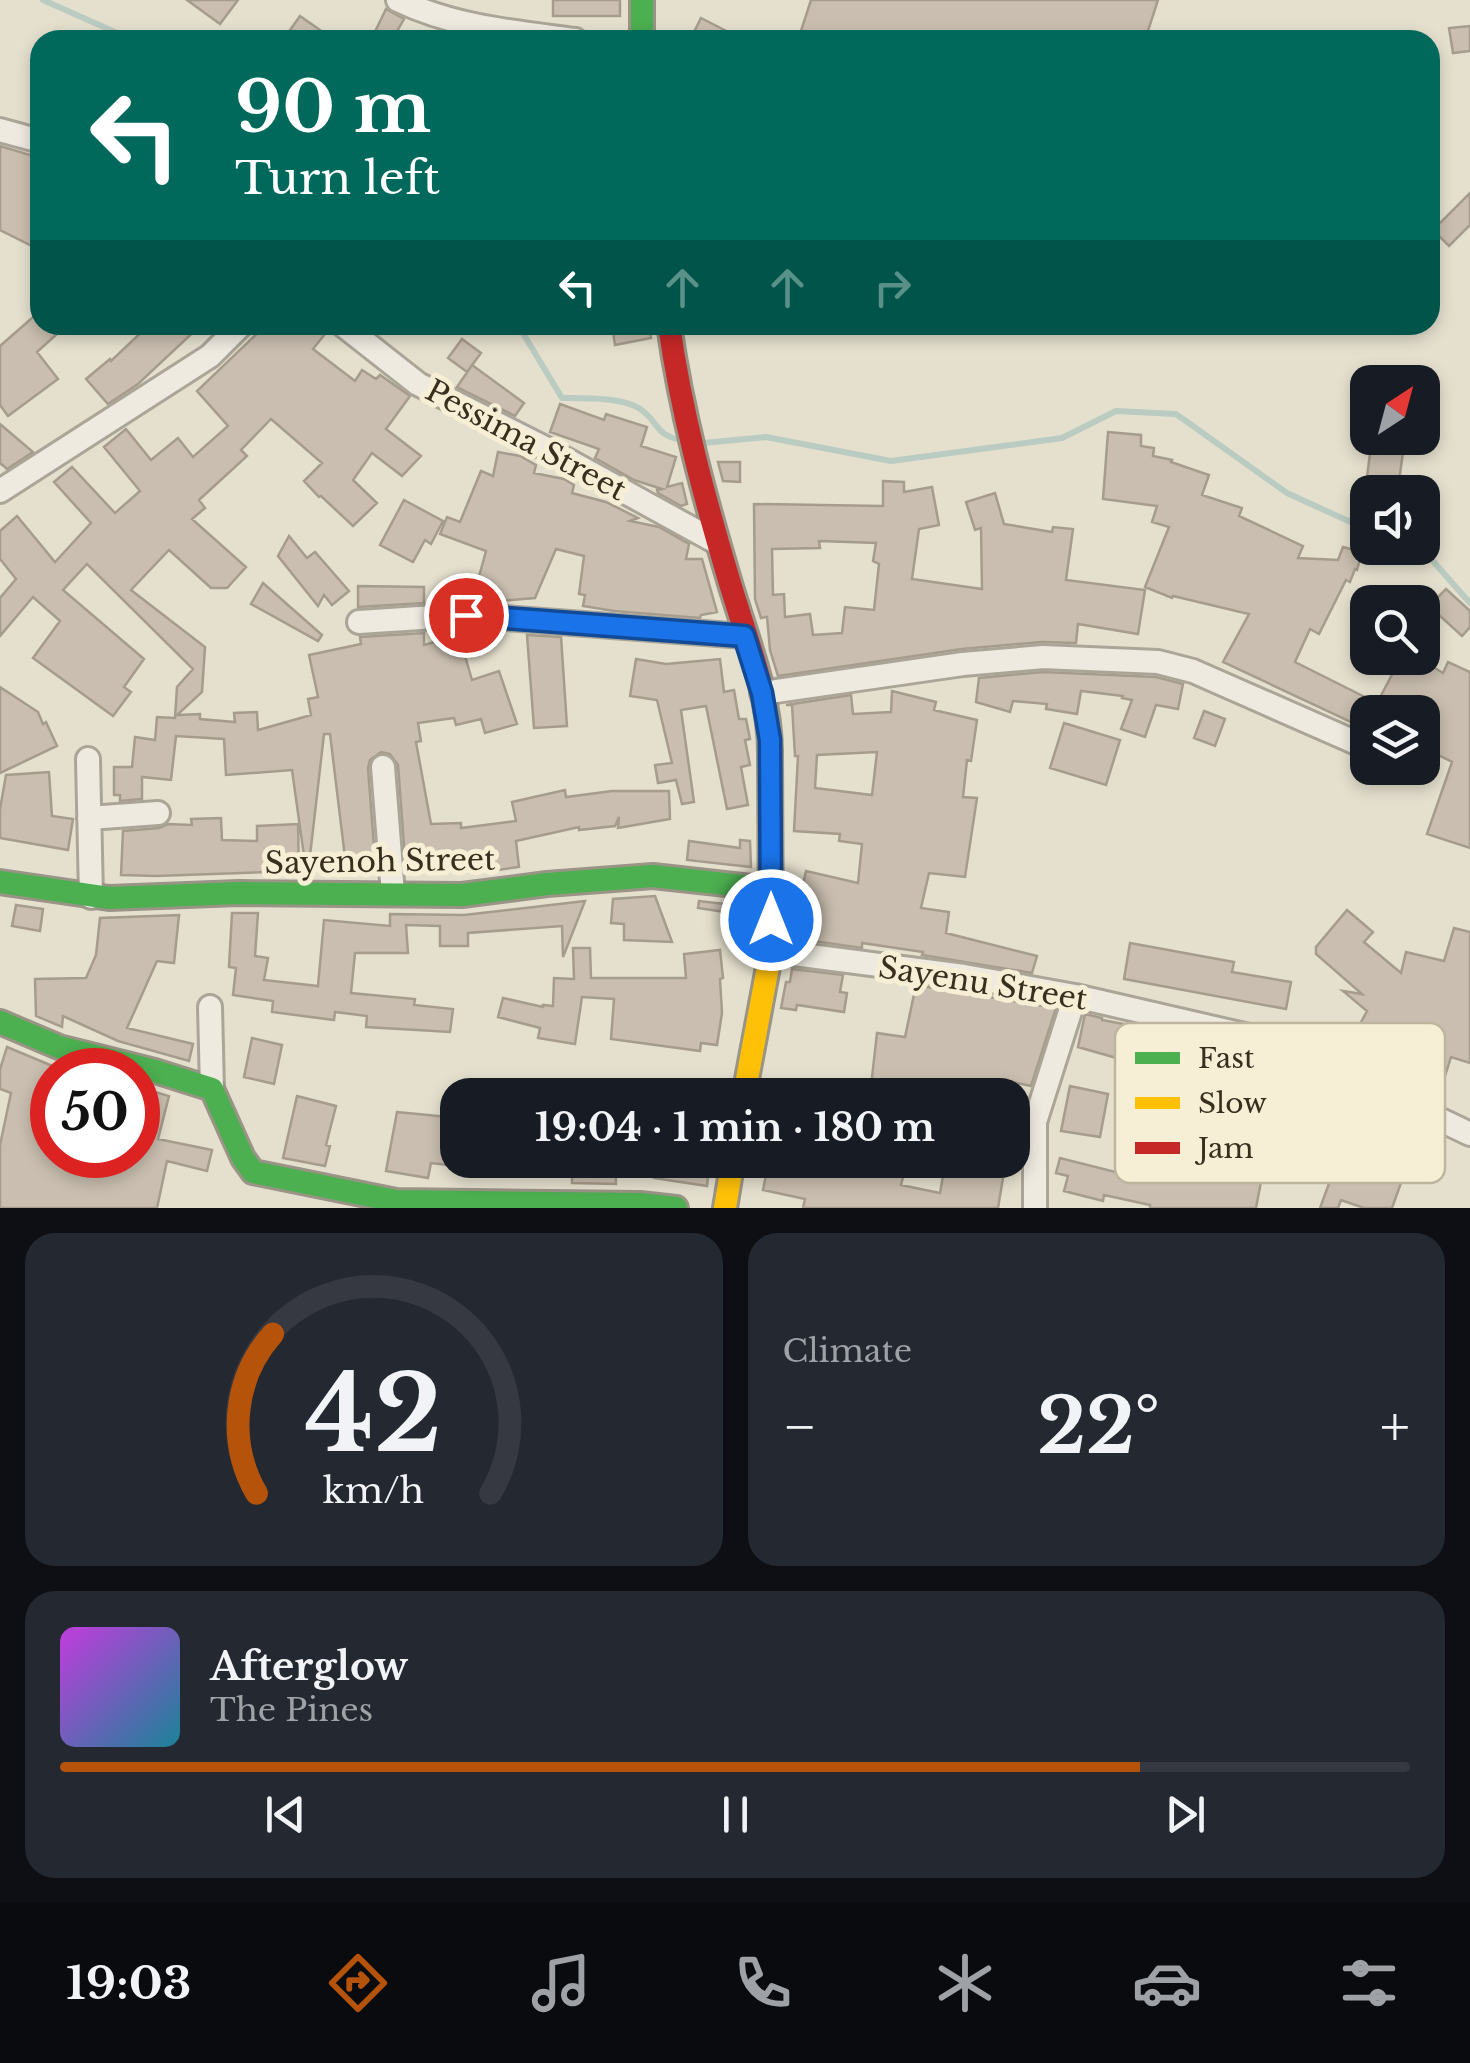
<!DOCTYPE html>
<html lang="en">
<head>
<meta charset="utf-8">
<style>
  :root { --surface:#171b24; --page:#242831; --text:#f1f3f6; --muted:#9ea1a6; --line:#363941; --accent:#b45309 }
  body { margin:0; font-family:"Libre Baskerville",serif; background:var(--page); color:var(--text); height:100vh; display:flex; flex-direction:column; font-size:38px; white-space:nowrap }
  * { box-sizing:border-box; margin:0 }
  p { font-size:32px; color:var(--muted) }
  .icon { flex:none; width:55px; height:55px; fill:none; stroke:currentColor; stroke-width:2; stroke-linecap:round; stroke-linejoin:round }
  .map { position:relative; height:1208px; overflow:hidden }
  .sheet { display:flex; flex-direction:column; gap:25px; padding:25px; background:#0d0f14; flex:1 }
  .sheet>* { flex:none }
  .top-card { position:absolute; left:30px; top:30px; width:1410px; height:305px; border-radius:30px; box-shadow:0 5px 15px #0003; background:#00695c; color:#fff; overflow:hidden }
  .needle { width:65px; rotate:36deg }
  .buttons { position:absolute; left:1350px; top:365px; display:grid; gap:20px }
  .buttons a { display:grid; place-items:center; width:90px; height:90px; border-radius:20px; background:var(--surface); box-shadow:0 5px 15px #0003; font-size:50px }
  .speed { position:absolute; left:30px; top:1048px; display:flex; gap:20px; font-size:50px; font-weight:700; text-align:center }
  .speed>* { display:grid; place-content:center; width:130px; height:130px; border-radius:50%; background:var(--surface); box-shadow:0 5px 15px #0003; line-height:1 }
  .speed .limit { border:15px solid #d22; background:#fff; color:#111 }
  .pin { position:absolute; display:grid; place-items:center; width:85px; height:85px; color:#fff; margin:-42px; border:5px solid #fff; border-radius:50%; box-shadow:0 2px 10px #0007 }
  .me { position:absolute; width:110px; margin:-55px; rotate:0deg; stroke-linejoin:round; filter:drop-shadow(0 0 8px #0008) }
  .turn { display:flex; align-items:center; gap:35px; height:210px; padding:0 40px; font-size:45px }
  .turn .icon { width:130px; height:130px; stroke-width:2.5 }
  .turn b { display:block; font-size:70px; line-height:85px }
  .lanes { display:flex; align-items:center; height:95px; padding:0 40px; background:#0003; justify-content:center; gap:50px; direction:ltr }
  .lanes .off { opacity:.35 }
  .big { font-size:75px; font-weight:800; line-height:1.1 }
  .sheet .widget { flex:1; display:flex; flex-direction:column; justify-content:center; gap:15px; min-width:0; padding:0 35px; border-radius:30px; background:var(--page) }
  .sheet .dial { align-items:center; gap:0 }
  .dial svg { height:260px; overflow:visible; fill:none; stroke:var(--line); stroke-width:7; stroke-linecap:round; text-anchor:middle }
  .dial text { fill:var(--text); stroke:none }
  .song { display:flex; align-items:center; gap:30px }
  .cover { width:120px; height:120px; border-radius:15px; background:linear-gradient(135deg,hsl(290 70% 55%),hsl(190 70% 35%)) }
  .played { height:10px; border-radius:5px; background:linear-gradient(90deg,var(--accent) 80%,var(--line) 80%) }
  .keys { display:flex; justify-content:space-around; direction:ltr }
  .heat { display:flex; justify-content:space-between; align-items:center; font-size:55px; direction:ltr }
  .sheet .tiles { flex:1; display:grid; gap:25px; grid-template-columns:1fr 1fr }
  .widget:last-child { grid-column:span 2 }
  .trip { position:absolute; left:440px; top:1078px; width:590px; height:100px; border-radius:30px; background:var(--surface); box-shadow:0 5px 15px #0003; font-weight:800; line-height:100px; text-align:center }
  .tab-bar { display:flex; height:160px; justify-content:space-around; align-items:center; background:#090b0e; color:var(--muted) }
  .tab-bar .icon { width:70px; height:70px }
  .tab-bar .selected { color:var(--accent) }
  .tab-bar b { font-size:45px; color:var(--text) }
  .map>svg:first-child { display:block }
</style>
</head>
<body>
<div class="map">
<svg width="1470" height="1208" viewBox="0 0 1470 1208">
  <rect width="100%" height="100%" fill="#e5e0ce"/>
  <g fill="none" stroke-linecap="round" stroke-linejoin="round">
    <path stroke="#bacbc1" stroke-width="6" d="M 43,0 L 133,40
      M 518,325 L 562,398 C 584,398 626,397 643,411 C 660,425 656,435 681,440
      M 703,443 L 766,437 L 891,461 L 1062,438 L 1116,411 L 1176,414 L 1287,493 L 1368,530
      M 1405,548 L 1432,560 L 1470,603"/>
  </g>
  <path fill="#c9beaf" stroke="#a69c8d" stroke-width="2.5" fill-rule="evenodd" d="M 187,0 L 238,0 L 220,24 Z
    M 553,0 L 620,0 L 620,16 L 553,16 Z
    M 811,0 L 1158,0 L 1145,40 L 798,40 Z
    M 386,9 L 404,19 L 392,40 L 371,40 Z
    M 300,16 L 320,30 L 313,40 L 283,40 Z
    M 701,18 L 744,40 L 690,40 Z
    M 1470,26 L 1470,51 L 1453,53 L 1449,28 Z
    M 0,146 L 40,158 L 40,184 L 34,199 L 40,202 L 40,250 L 0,230 Z
    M 1470,193 L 1470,225 L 1449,246 L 1433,230 Z
    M 40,311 L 40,325 L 67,325 L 37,352 L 58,379 L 8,416 L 0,405 L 0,346 Z
    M 149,325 L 201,325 L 138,384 L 108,404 L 86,379 L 110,359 L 111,361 Z
    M 266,325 L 328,325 L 329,329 L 313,349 L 355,381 L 362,370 L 376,379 L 380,375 L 410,396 L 386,429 L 421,456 L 402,476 L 372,453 L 353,480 L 377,503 L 353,526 L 321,496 L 319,497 L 304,481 L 322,463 L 271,419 L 241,450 L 247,456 L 199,500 L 205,508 L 192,519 L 246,567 L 227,588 L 211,588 L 169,550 L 131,590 L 205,647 L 202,692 L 177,715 L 200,714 L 200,719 L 235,722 L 234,713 L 257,712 L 258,730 L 311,715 L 308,699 L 318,697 L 309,655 L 361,644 L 360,637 L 424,633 L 424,645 L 459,635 L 472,680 L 499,671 L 517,724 L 485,733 L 481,719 L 456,725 L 454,718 L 418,723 L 421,741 L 416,742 L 431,824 L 461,823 L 461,828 L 516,821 L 512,802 L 565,790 L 566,797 L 612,791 L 669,791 L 670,819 L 618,828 L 619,817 L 615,826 L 579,830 L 579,827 L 516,841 L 519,867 L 490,871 L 490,868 L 406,872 L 398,765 L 390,754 L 381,752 L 370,760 L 368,768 L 376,873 L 347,874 L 330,734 L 324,734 L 310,856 L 304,856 L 292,770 L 226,775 L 224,739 L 176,736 L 171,780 L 142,777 L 142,799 L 120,801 L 120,795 L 114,795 L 114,767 L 132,767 L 135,737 L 155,740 L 157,717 L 175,718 L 177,687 L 193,669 L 87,564 L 63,590 L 144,659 L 124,687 L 131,692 L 113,716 L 33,658 L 60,621 L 33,597 L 0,636 L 0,598 L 16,579 L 0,559 L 0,531 L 17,516 L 55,562 L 91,523 L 54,482 L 72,467 L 115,513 L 140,491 L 104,447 L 126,429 L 151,460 L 178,438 L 193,457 L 228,426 L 197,391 Z
    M 612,325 L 649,325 L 651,338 L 615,345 Z
    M 462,339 L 481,353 L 467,372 L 448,358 Z
    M 472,365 L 524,403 L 515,416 L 457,387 Z
    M 560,404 L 604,420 L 606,414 L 647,427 L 641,446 L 676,457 L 667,487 L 682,483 L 687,504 L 681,506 L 658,493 L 657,490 L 662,489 L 634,480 L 595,458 L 599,449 L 550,432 Z
    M 0,424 L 33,452 L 7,469 L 0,463 Z
    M 1108,432 L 1141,435 L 1141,446 L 1154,448 L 1153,456 L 1172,460 L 1171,462 L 1209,475 L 1202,495 L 1242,508 L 1239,516 L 1303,546 L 1298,558 L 1338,560 L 1343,547 L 1362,552 L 1357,570 L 1355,569 L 1350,582 L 1346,580 L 1319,634 L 1310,629 L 1295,662 L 1377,703 L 1395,669 L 1378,658 L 1419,658 L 1443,673 L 1448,662 L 1470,672 L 1470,848 L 1427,834 L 1452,762 L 1422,747 L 1422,712 L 1368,712 L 1368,730 L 1223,662 L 1249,614 L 1173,596 L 1172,598 L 1145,587 L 1169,527 L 1152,522 L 1157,506 L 1103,499 Z
    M 1372,438 L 1405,438 L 1399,481 L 1367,477 Z
    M 498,452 L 520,456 L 536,465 L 534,473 L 564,479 L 574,485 L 572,493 L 606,502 L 638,518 L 630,521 L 659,527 L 689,544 L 686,559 L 702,559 L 717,612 L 701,615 L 700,618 L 614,611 L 583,606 L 585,595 L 579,594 L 584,556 L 556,549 L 535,598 L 487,602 L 474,595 L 486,551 L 440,534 L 447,517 L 460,522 L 481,471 L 493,476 Z
    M 718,462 L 740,462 L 740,482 L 723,481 Z
    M 883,481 L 904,482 L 904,492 L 932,487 L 939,525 L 919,529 L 912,579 L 982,589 L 981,528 L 975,530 L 966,502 L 995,493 L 1004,524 L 1052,532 L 1053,527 L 1073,529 L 1066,580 L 1145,590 L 1138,634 L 1078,624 L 1076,643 L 1042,642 L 962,649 L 778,676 L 770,650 L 767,617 L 761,618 L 755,599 L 754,504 L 883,506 ZM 819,541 L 876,543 L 873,561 L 879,564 L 874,610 L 845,607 L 842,633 L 813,635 L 810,614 L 785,617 L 784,594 L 773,595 L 772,549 L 820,548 Z
    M 404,500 L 443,521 L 431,544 L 425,540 L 413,562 L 380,545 Z
    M 289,536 L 307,558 L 315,552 L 349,591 L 332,605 L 324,595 L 318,606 L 278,556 Z
    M 263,583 L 322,635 L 318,641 L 251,604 Z
    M 358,586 L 424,587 L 424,603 L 358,607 Z
    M 1446,589 L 1470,611 L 1470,627 L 1462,636 L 1429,606 Z
    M 527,635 L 561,637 L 567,726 L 534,728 Z
    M 636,659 L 666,664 L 720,659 L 724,692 L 734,690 L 739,719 L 746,719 L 750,739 L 745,740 L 750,765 L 741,767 L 748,805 L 727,809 L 706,706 L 681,710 L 694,802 L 682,804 L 676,780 L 658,783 L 655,765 L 672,763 L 657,700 L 630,696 Z
    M 1043,672 L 1156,677 L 1183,684 L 1178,709 L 1156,705 L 1145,737 L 1121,729 L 1132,700 L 1122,698 L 1123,696 L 1081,691 L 1077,714 L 1046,709 L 1047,704 L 1013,701 L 1010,712 L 976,702 L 979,678 Z
    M 0,687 L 38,712 L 43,724 L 46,722 L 57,746 L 0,773 Z
    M 892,691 L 936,702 L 934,710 L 977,720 L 971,761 L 967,760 L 963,797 L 977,798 L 965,877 L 929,873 L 921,908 L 949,912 L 946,933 L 1037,956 L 1032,973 L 922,955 L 923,952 L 862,943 L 862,948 L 799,939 L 804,898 L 800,898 L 806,871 L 858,883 L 862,844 L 839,841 L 840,834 L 794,831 L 798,756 L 795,756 L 792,705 L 786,705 L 851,695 L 853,714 L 891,712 ZM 877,752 L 872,795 L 815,788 L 817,755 Z
    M 1204,711 L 1225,719 L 1215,746 L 1194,738 Z
    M 1064,723 L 1120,740 L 1106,785 L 1050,768 Z
    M 49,772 L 52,816 L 73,819 L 68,850 L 0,838 L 0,809 L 6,775 Z
    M 221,818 L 222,840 L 257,841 L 257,826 L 298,824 L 299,871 L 156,876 L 121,875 L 123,831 L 159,828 L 168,824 L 192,825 L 191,819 Z
    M 740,840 L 750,841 L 751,867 L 687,860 L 689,841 L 740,848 Z
    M 655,896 L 672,942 L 624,940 L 624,924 L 611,923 L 613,899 Z
    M 585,901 L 563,957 L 562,926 L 468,933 L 468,946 L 440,946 L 440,926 L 406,925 L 408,953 L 355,953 L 351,993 L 415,999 L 414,1005 L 453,1009 L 450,1032 L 366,1027 L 367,1016 L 335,1012 L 334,1020 L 272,1012 L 273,1001 L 233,995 L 236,968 L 229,967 L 232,913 L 258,913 L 255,956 L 268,958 L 264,980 L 318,986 L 324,920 L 390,926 L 390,914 L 464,915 Z
    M 699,901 L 751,907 L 751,927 L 747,927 L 745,943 L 728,941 L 731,913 L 698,908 Z
    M 16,905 L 43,909 L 40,931 L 12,926 Z
    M 1347,910 L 1373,932 L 1364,942 L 1401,973 L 1406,952 L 1444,961 L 1454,928 L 1470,932 L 1470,1063 L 1451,1057 L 1441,1089 L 1399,1074 L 1406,1052 L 1359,1026 L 1367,1011 L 1343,991 L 1362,994 L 1316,954 L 1316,947 Z
    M 179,915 L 174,963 L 157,961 L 127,1028 L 193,1044 L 189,1061 L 118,1041 L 63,1016 L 62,1027 L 36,1016 L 35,979 L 86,978 L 96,955 L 100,918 Z
    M 1130,943 L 1234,962 L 1232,972 L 1291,982 L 1286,1009 L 1124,979 Z
    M 573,948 L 590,948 L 591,978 L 686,978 L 684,954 L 720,950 L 723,978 L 720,979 L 722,1013 L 717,1045 L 701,1043 L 700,1051 L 611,1039 L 614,999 L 582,997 L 575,1044 L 538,1038 L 540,1028 L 498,1017 L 503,998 L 543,1007 L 543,1005 L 553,1006 L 554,978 L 574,979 Z
    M 792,969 L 843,975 L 840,992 L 847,993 L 844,1012 L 797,1005 L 796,1010 L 781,1008 L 786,982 L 790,982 Z
    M 916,985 L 1056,1008 L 1031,1086 L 1004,1080 L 1005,1095 L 870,1095 L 877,1033 L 905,1037 Z
    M 1085,1014 L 1102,1018 L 1102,1020 L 1156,1030 L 1153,1044 L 1192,1050 L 1184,1109 L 1235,1115 L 1238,1098 L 1244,1099 L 1246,1081 L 1287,1087 L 1277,1147 L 1268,1145 L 1256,1208 L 1150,1208 L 1150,1205 L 1104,1195 L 1103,1201 L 1064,1191 L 1068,1176 L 1056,1173 L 1060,1158 L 1135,1177 L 1135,1174 L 1162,1180 L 1166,1145 L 1142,1142 L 1149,1086 L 1116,1079 L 1120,1059 L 1078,1047 Z
    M 252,1038 L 282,1045 L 274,1084 L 244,1077 Z
    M 7,1047 L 55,1067 L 41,1111 L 52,1113 L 52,1155 L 138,1155 L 138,1087 L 169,1096 L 158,1139 L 212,1150 L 207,1171 L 167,1161 L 157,1208 L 0,1208 L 0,1145 L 11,1093 L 0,1089 L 0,1069 Z
    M 1070,1086 L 1108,1094 L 1100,1137 L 1061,1131 Z
    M 297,1096 L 336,1106 L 326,1145 L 330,1146 L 325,1166 L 283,1158 Z
    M 397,1112 L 458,1118 L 458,1166 L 431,1163 L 428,1178 L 386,1171 Z
    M 1326,1130 L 1361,1142 L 1352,1165 L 1401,1183 L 1392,1208 L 1364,1208 L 1341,1200 L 1338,1208 L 1320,1208 L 1337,1162 L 1318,1154 Z
    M 572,1160 L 615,1160 L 616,1184 L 572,1183 Z
    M 656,1160 L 710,1160 L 707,1186 L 654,1178 Z
    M 769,1160 L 830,1160 L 870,1169 L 872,1161 L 905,1170 L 901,1185 L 940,1193 L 944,1170 L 960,1173 L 961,1160 L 1006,1160 L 998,1208 L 803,1208 L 805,1199 L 763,1190 Z"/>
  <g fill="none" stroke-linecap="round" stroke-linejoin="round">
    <g stroke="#aaa597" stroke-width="28">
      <path id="street" d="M 398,0 C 454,27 514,32 575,40
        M 0,130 L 40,141
        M 343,325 L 418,384 L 547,449 L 718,543
        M 0,491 L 210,356 L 241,325
        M 359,622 L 466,615 L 744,636
        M 762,693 L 963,664 L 1043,657 L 1158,662 L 1193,671 L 1368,748
        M 88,759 L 91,897
        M 383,767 L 393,894
        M 89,818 L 158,813
        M 771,951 L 964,976 L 1075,996 L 1253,1037 L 1322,1063 L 1470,1134
        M 210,1007 L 212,1089
        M 1035,1208 L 1035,1122 L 1075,996"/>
    </g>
    <g stroke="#9a9487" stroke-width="28">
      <path id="fast" d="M 642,0 L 642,40
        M 0,882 L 109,898 L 239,893 L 462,895 L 547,884 L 653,876 L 771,889
        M 0,1022 L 59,1047 L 155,1071 L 212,1089 L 243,1158 L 253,1172 L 396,1201 L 640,1204 L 676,1208"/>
    </g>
    <g stroke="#9a9487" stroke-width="28">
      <path id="slow" d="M 744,1095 L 771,951 L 770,752
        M 725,1208 L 733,1160"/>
    </g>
    <g stroke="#9a9487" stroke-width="28">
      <path id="jam" d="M 669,325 C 681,411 704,496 729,580 C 745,635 770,694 770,752"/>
    </g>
    <use href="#street" stroke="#eeeae0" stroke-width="22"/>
    <use href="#fast" stroke="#4caf50" stroke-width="22"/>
    <use href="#slow" stroke="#ffc107" stroke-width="22"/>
    <use href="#jam" stroke="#c62828" stroke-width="22"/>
  </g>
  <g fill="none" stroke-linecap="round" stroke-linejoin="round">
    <g stroke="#114b97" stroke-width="25">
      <path id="route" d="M 466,615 L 744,636 L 762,693 L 770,740 L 771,920"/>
    </g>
    <use href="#route" stroke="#1a73e8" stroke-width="18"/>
  </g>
  <g text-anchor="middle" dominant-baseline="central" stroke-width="10" stroke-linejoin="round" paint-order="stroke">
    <g font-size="30" fill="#3a2e1f" stroke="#f6efd5">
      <text transform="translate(526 440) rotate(28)">Pessima Street</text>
      <text transform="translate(380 861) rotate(-1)">Sayenoh Street</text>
      <text transform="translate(983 983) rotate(9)">Sayenu Street</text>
    </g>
  </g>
  <rect x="1115" y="1023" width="330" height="160" rx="15" fill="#f6efd5" stroke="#beb59e" stroke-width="2.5"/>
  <rect x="1135" y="1052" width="45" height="12" fill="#4caf50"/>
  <rect x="1135" y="1097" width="45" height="12" fill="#ffc107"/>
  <rect x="1135" y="1142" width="45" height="12" fill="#c62828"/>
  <g font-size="28" fill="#3a2e1f">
    <text x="1198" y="1068">Fast</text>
    <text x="1198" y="1113">Slow</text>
    <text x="1198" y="1158">Jam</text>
  </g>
</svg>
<div class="buttons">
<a><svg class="needle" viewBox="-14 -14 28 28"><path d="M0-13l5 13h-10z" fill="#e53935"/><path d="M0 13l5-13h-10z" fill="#9ea1a6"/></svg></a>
<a><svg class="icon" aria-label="sound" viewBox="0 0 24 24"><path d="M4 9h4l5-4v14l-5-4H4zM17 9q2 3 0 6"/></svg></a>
<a><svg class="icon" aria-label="search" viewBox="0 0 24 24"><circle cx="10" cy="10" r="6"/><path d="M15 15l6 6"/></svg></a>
<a><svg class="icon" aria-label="layers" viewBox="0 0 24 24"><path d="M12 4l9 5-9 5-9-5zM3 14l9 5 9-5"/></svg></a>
</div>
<div class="speed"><div class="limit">50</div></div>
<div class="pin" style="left:466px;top:615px;background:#d93025"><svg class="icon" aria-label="arrive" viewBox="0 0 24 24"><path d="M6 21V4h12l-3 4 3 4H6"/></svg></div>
<svg class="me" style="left:771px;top:920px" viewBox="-20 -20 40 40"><circle r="17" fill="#1a73e8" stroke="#fff" stroke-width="3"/><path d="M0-11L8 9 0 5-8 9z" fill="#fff"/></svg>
<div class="trip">19:04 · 1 min · 180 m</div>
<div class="top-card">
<div class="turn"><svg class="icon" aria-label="left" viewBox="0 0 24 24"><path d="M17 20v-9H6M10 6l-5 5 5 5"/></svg><div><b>90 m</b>Turn left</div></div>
<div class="lanes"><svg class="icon" aria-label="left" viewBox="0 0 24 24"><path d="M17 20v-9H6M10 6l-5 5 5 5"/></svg><svg class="icon off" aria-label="ahead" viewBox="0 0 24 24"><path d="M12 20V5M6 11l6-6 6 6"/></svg><svg class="icon off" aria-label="ahead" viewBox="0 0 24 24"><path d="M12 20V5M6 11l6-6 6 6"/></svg><svg class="icon off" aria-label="right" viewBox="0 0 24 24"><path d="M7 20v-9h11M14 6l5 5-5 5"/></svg></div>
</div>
</div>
<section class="sheet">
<div class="tiles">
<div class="widget dial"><svg viewBox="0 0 100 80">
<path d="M14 69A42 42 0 1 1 86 69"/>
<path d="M14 69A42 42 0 0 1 19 20" stroke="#b45309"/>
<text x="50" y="56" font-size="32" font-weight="700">42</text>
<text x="50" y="72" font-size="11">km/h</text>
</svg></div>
<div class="widget"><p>Climate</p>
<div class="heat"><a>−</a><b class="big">22°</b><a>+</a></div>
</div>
<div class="widget">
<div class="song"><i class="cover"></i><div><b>Afterglow</b><p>The Pines</p></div></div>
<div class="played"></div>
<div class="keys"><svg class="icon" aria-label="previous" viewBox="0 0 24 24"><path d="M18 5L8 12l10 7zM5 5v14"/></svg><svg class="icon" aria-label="pause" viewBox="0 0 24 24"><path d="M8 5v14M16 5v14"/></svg><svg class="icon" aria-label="next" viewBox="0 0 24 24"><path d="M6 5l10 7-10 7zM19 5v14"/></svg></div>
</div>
</div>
</section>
<nav class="tab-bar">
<b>19:03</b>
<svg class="icon selected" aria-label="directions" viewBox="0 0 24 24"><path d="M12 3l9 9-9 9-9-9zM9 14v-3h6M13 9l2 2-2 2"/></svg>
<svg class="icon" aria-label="music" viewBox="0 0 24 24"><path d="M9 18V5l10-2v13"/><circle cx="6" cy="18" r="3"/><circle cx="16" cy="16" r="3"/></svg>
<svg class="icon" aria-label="phone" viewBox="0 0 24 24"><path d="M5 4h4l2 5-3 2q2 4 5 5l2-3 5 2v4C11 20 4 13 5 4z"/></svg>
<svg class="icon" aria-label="climate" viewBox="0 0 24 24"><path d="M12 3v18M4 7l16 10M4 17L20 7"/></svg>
<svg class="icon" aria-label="car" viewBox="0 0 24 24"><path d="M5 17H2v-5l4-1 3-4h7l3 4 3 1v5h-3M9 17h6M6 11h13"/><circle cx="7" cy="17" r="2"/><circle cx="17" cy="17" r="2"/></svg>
<svg class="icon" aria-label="filters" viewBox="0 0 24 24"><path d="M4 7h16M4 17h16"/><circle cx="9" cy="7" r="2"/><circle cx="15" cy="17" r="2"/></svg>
</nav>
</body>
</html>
